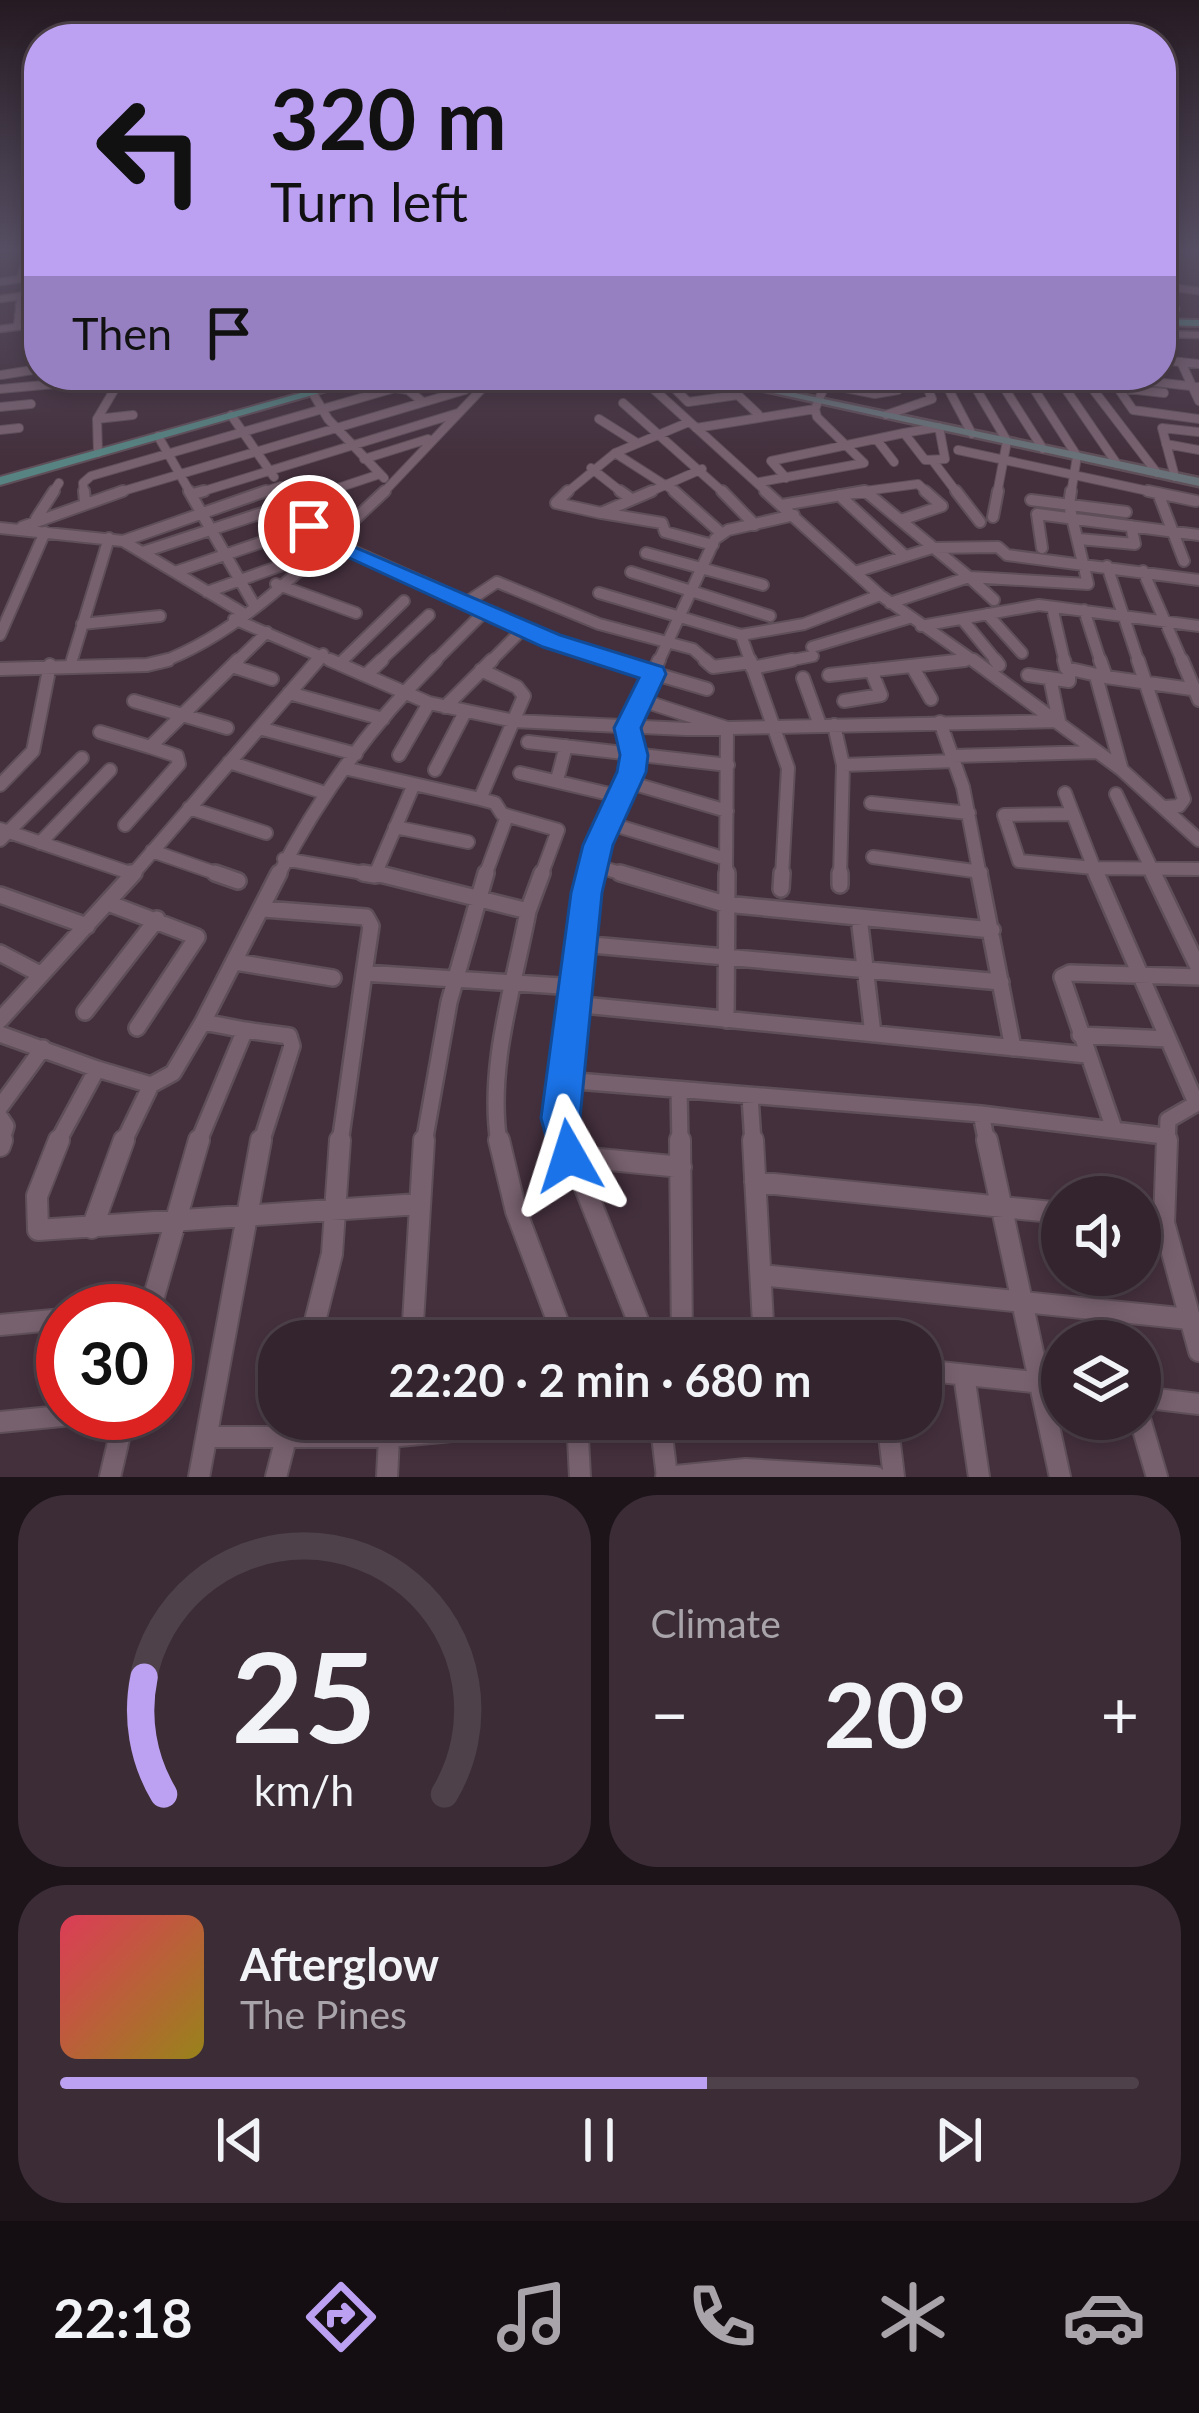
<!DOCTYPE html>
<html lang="en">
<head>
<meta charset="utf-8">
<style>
  :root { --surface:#33242e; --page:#3b2c36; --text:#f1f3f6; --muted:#a9a4aa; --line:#4e414a; --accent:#bca0f2 }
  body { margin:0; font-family:Lato,sans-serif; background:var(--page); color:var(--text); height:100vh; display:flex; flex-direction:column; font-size:45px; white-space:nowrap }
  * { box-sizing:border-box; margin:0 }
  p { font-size:39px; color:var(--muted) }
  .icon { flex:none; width:66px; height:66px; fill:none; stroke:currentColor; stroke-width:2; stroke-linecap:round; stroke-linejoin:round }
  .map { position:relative; height:1477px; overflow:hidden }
  .details { display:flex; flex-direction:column; gap:18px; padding:18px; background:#1c1419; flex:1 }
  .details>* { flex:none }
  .hud { position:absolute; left:24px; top:24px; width:1152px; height:366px; border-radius:48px; box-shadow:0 6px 18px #0003,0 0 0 3px var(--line); background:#bca0f2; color:#111; overflow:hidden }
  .fabs { position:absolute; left:1041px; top:1176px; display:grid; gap:24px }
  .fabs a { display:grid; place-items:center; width:120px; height:120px; border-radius:50%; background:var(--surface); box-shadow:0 6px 18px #0003,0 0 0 3px var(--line); font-size:60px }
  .speed { position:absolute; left:36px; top:1284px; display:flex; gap:24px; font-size:60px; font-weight:700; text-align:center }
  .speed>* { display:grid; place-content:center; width:156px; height:156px; border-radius:50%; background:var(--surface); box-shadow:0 6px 18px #0003,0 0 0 3px var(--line); line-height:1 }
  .speed .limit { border:18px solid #d22; background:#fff; color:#111 }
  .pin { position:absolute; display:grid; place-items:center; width:102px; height:102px; color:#fff; margin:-51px; border:6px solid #fff; border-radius:50%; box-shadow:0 3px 12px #0007 }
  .me { position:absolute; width:132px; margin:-66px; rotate:354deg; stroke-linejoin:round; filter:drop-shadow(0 0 9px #0008) }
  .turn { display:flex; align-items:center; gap:42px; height:252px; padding:0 48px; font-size:54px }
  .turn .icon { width:156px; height:156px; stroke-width:2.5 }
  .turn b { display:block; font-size:84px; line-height:102px }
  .then { display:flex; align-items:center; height:114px; padding:0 48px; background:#0003; gap:24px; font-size:45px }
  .big { font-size:90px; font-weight:700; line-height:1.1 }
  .details .widget { flex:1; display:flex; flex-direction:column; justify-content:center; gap:18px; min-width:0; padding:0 42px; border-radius:48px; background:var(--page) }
  .details .dial { align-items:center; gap:0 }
  .dial svg { height:312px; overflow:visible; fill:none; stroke:var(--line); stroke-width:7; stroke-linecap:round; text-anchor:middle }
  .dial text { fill:var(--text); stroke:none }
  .song { display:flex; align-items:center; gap:36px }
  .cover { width:144px; height:144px; border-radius:18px; background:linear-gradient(135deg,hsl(350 70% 55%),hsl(50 70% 35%)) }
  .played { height:12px; border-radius:6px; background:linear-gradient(90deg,var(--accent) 60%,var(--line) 60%) }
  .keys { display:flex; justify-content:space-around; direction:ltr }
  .heat { display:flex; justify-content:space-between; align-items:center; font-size:66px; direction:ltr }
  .details .tiles { flex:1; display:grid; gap:18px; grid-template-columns:1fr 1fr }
  .widget:last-child { grid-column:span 2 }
  .trip { position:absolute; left:258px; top:1320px; width:684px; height:120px; border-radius:48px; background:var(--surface); box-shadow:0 6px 18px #0003,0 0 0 3px var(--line); font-weight:700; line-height:120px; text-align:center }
  .tabs { display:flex; height:192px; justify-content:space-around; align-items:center; background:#140e12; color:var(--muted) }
  .tabs .icon { width:84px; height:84px }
  .tabs .selected { color:var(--accent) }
  .tabs b { font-size:54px; color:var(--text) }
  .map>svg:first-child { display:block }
</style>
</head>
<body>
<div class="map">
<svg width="1199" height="1477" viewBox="0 0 1199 1477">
  <rect width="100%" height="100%" fill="#44303d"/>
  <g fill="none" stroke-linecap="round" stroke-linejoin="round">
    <g stroke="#5f4f59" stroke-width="9">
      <path id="minor-far5" d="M 1161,253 L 1167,250
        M 20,279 L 27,254
        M 0,282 L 33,277
        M 1161,286 L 1199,291
        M 0,299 L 22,296
        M 19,306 L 39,303
        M 1161,309 L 1176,309
        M 18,315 L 39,312
        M 17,327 L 20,301 L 33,277 L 39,276
        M 0,329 L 39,324
        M 1161,334 L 1199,335"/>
    </g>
    <g stroke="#5f4f59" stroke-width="10">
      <path id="minor-far4" d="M 1161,360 L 1199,364
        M 1181,362 L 1199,401
        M 1,375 L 39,369
        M 282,375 L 289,375
        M 302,375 L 328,419 L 384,478
        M 492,375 L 578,379
        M 650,375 L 649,385 L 769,494
        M 651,375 L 666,380 L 688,402 L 738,395 L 758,414
        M 941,375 L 972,434
        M 968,375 L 1007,441 L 997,494
        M 996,375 L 1043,449
        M 1025,375 L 1077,456 L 1071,494
        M 1056,375 L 1117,464
        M 1082,375 L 1157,473
        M 1109,375 L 1133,410 L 1199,419
        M 1111,377 L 1199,387
        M 825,384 L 875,394 L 898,390 L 893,375
        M 851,385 L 898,384
        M 1118,388 L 1164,393
        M 0,389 L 55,384
        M 623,403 L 725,494
        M 0,407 L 31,404
        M 231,415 L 274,477
        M 886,415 L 932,399 L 922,375
        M 97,419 L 133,415
        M 599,419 L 637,443
        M 939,427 L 945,459 L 925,460 L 904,433 Z
        M 696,428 L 815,409
        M 0,430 L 19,428
        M 158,436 L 191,494
        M 877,440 L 894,462
        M 1166,444 L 1199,450
        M 958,450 L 1162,494
        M 98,453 L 97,419 L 123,375
        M 364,459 L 428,439
        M 933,461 L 958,494
        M 591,468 L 624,494
        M 1175,477 L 1162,428 L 1198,432
        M 786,478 L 771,461 L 904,433
        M 760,482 L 864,463 L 817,417 L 815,409 L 829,375
        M 865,491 L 918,484 L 929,494
        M 52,494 L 59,483
        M 84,494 L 83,483 L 91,476 L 395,388 L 408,390 L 423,402
        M 113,494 L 465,390
        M 194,494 L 458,413
        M 256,494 L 281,486
        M 320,494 L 380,474
        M 382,494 L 495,375
        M 565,494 L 615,453
        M 645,494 L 702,469
        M 679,494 L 615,453 L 689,422
        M 849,494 L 868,494"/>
    </g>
    <g stroke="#5f4f59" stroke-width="14">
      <path id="minor-far3" d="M 84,491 L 85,502
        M 189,491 L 253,603
        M 568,491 L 556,503 L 601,513 L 652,491
        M 620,491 L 630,498
        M 674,491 L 721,533
        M 722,491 L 755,525
        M 765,491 L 880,595 L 977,663
        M 956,491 L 980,522
        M 1148,491 L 1196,501
        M 1158,493 L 1184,561
        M 193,494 L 204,491
        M 839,495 L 905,556
        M 290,498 L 323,546
        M 1031,500 L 1126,512
        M 782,505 L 865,491 L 969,577 L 1088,584 L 1069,505 L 1071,491
        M 602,513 L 662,523 L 665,532 L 713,545
        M 993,517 L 998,491
        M 36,519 L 54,491
        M 901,520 L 942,506 L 925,491
        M 22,527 L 123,491
        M 0,528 L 123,541 L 243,613
        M 1079,539 L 1135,544 L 1131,526
        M 123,541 L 266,491
        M 330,541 L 467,602 L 497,582 L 599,624 L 693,649 L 709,663
        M 1042,548 L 1037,514 L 1199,535
        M 143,552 L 329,491
        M 646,553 L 763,585
        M 1107,566 L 1139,663
        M 1143,571 L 1183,663
        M 175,572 L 309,526
        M 631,572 L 770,616
        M 855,572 L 932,548 L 998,547 L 1007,555 L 1199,580
        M 276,584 L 356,613
        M 207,592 L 302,558
        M 599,593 L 741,635 L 804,624 L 880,595
        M 467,602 L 583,653 L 618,663
        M 890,603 L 969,577 L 994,600
        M 1052,607 L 1065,663
        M 1084,610 L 1101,663
        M 987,614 L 1022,653
        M 234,619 L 336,663
        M 962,619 L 998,663
        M 82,624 L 160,616
        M 921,626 L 1039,605 L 1199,626
        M 0,635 L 45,532
        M 741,635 L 751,663
        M 812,647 L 909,618
        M 71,663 L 109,538
        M 159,663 C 245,632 319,552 385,491
        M 235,663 L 267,632
        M 315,663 L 323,654
        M 340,663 L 404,601
        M 378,663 L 429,615
        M 433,663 L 486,610
        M 489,663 L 523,629
        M 658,663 L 715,539 L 728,530 L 794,515
        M 742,663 L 751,662
        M 777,663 L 813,656
        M 937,663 L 966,660"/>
    </g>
    <g stroke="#5f4f59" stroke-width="16">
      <path id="minor-far2" d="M 330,660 L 429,703 L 514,721 L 686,729 L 1059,721 L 1050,678
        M 608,660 L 707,689
        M 705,660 L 713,667 L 751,662
        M 750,660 L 788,768 L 782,876
        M 973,660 L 1122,770 L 1199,840
        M 995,660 L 999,665
        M 1064,660 L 1066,668 L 1106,677
        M 1100,660 L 1106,677 L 1199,690
        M 1138,660 L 1184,799 L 1179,806 L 1165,807
        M 1182,660 L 1199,700
        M 232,666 L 272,679
        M 912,666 L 931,699
        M 752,668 L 792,660
        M 0,669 L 147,665 L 168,660
        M 366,675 L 382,660
        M 829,675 L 965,660
        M 1028,675 L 1069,681 L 1069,671
        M 1096,676 L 1121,767
        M 803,678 L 820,725
        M 289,693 L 383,719
        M 641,700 L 727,728 L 726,876
        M 134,701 L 227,728
        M 844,701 L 881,695 L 871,670
        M 445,707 L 492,660
        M 940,722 L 963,787 L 980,876
        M 834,725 L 843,765 L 840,876
        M 259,728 L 356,754
        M 100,732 L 150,747
        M 528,742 L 728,765
        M 399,755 L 429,703
        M 953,756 L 1097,752
        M 229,762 L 325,793
        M 843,765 L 954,761
        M 344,768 L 414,784
        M 435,770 L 465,712
        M 520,773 L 622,797
        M 557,780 L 566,746
        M 628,782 L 727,811
        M 0,785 L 33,751 L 50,665
        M 1065,793 L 1073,814
        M 1116,794 L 1155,876
        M 480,799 L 495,803 L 502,814 L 558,830 L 541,876
        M 871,803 L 969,813
        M 189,808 L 266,833
        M 1073,814 L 1094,868 L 1019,861 L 1004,815 Z
        M 608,823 L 723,858
        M 125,825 L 179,764 L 177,756 L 150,747 L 238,660
        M 395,827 L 468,842
        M 0,829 L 133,874 L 318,660
        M 0,840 L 82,758
        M 40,843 L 110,770
        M 152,851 L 224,876
        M 873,857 L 981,872
        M 284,859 L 375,875
        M 593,865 L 630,876
        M 278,876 C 319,796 372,724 436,660
        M 379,876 L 375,875 L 414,784 L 480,799 L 524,696 L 517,687 L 481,670
        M 485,876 L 507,816
        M 590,876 L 598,845 L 631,772 L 634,755 L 628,728 L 659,660
        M 1097,876 L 1094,868 L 1199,869"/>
    </g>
    <g stroke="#5f4f59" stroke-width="20">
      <path id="minor-far1" d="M 130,873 L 134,873
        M 215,873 L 238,881
        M 363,873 L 375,875
        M 376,873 L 528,911 C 514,986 487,1066 499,1143
        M 620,873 L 725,904 L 992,930
        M 979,873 L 1013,1048
        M 1096,873 L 1196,1103
        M 1153,873 L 1199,969
        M 840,885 L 840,873
        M 781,889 L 782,873
        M 0,895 L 87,926
        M 108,903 L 197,937 L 137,1028
        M 264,909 L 366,917 L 371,926 L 364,973
        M 528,911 L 542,873
        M 859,917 L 873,1034
        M 581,944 L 1001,982
        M 0,953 L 38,973
        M 235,962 L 333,978
        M 573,1004 L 1087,1055
        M 85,1012 L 157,919
        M 0,1020 L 133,874
        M 726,1020 L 727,873
        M 245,1030 L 289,1036 L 292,1046 L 261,1143
        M 0,1034 L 97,1069 L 57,1143
        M 1080,1035 L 1168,1039
        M 97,1069 L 151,1085
        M 564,1080 L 981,1114 L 1164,1136
        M 679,1090 L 680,1143
        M 750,1096 L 753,1143
        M 0,1107 L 43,1048
        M 981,1114 L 987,1143
        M 0,1117 L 6,1126 L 1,1143
        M 1113,1126 L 1062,977 L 1070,973 L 1199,977
        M 123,1143 L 151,1085 L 173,1073 L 203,1022 L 279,873
        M 198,1143 L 245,1030 L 203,1022
        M 340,1143 L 364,973 L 575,987
        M 424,1143 L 449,1002 L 486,873
        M 566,1143 L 561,1118 L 591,873
        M 1167,1143 L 1168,1120 L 1199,1102"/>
    </g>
    <g stroke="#5f4f59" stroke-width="24">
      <path id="minor" d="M 59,1140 L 37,1196 L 38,1230 L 419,1204
        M 499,1140 L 516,1211 L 565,1341
        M 566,1140 L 646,1341
        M 680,1140 L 682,1341
        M 753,1140 L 764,1341
        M 987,1140 L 1060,1477
        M 1167,1140 L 1164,1223 L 1199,1351
        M 0,1146 L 2,1140
        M 569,1156 L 681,1167
        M 755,1182 L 1062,1213
        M 1140,1221 L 1164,1223
        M 92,1228 L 124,1140
        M 761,1275 L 1189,1319
        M 141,1311 L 150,1310 L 199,1140
        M 0,1325 L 63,1319
        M 412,1339 L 424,1140
        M 310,1341 L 332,1254 L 340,1140
        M 372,1341 L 562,1329
        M 921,1370 L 1062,1385
        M 964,1375 L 979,1477
        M 1140,1397 L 1199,1404
        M 577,1419 L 580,1477
        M 660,1419 L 667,1477
        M 887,1419 L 894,1477
        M 1140,1419 L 1157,1477
        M 0,1422 L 92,1413
        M 207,1437 L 389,1437 L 387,1477
        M 389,1437 L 577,1419
        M 110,1477 L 125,1413
        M 199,1477 L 261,1140
        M 276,1477 L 291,1419
        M 666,1477 L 746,1469 L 876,1477"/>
    </g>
    <g stroke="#5f4f59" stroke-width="5">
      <path id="secondary" d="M 691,375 L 710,375 L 1199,478 L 1199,486 Z"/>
    </g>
    <g stroke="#5f4f59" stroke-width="4">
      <path id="primary" d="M 1161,319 L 1199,320 L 1199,326 L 1161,325 Z
        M 365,375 L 382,375 L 0,485 L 0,477 Z"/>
    </g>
    <use href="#minor-far5" stroke="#78616f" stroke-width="6"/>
    <use href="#minor-far4" stroke="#78616f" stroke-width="8"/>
    <use href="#minor-far3" stroke="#78616f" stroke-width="10"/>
    <use href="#minor-far2" stroke="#78616f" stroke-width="12"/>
    <use href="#minor-far1" stroke="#78616f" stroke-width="15"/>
    <use href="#minor" stroke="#78616f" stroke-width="20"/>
    <use href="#secondary" fill="#687278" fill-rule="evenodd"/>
    <use href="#primary" fill="#578382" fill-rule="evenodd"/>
  </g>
  <linearGradient id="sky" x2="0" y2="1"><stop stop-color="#251a22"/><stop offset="0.55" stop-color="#564e62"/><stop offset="1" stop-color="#564e62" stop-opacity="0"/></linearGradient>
  <rect width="1199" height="456" fill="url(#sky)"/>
  <path fill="#1a73e8" stroke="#114b97" stroke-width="3" d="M 309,520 L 326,535 L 560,635 L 663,667 L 666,674 L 641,728 L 648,755 L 646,772 L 613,845 L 602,893 L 580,1118 L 589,1156 L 583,1170 L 569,1176 L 555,1170 L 541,1118 L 571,893 L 583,845 L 617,772 L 620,755 L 614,728 L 639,678 L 543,647 L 332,550 L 316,551 L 299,526 Z"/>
</svg>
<div class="fabs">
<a><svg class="icon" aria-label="sound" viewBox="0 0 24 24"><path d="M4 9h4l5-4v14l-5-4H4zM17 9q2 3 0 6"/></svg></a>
<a><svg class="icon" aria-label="layers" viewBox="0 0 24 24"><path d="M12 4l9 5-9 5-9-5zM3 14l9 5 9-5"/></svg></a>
</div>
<div class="speed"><div class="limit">30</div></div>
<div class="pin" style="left:309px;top:526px;background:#d93025"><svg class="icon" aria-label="arrive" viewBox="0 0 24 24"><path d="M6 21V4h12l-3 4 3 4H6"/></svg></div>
<svg class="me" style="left:569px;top:1156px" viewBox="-20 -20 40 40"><path d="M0-17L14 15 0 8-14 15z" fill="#1a73e8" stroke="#fff" stroke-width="4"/></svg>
<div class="trip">22:20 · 2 min · 680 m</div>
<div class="hud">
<div class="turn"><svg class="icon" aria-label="left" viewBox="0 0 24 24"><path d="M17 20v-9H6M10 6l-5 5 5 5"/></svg><div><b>320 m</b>Turn left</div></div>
<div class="then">Then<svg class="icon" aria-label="arrive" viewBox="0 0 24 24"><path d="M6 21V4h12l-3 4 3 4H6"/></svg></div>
</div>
</div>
<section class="details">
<div class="tiles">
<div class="widget dial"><svg viewBox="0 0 100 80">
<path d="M14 69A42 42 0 1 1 86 69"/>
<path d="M14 69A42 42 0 0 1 9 39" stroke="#bca0f2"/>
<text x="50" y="56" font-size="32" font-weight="700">25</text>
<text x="50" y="72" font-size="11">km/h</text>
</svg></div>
<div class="widget"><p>Climate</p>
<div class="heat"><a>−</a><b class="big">20°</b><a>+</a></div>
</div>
<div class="widget">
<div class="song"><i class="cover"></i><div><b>Afterglow</b><p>The Pines</p></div></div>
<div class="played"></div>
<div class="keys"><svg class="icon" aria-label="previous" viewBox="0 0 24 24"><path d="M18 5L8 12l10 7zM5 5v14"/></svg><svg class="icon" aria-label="pause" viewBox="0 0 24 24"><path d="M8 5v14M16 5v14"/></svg><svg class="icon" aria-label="next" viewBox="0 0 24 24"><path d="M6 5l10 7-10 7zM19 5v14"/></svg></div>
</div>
</div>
</section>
<nav class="tabs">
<b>22:18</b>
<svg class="icon selected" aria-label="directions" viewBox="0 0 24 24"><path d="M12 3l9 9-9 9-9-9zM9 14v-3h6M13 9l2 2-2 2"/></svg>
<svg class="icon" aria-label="music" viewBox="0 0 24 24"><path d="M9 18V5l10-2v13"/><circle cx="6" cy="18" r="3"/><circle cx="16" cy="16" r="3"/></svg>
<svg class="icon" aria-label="phone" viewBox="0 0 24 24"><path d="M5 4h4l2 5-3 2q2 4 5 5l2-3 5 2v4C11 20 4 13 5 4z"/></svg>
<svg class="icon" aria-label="climate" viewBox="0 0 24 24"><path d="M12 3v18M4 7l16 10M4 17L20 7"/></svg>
<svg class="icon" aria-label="car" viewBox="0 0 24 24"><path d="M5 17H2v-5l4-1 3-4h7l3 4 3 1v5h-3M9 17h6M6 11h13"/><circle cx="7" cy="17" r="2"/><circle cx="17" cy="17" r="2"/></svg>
</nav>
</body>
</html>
